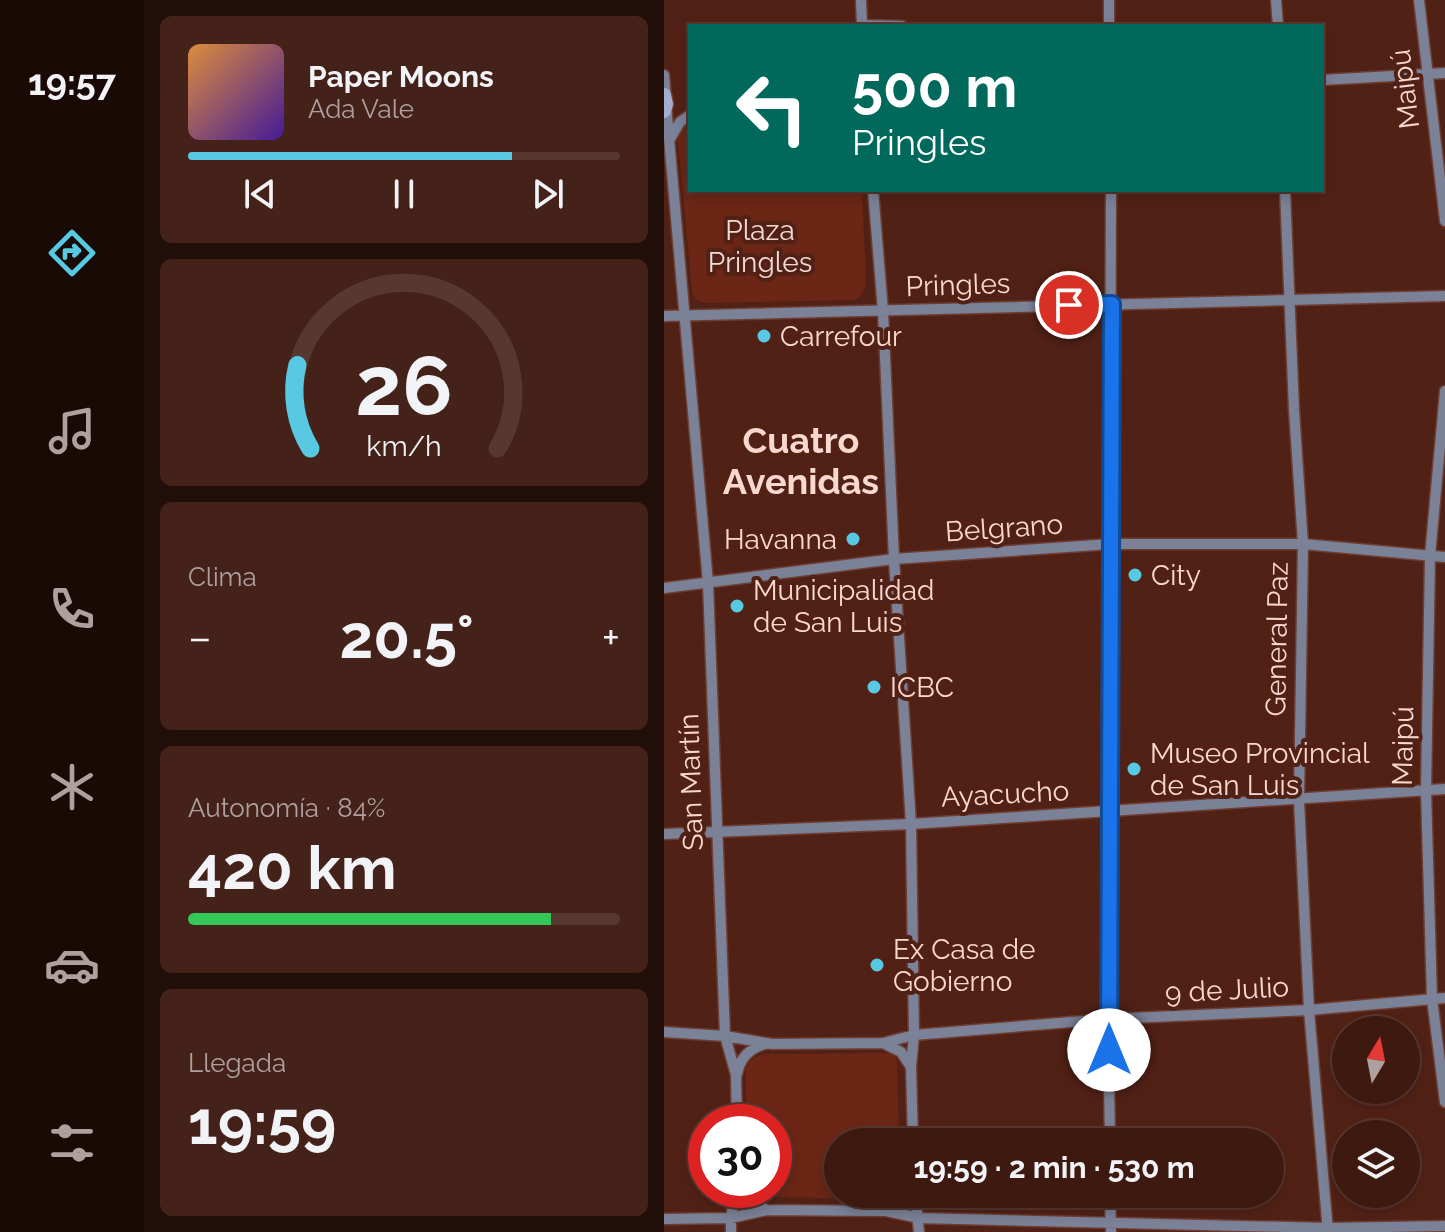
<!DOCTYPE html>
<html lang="es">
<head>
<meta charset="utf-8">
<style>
  :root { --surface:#3e1910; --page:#452219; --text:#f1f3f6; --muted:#ada09f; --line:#573830; --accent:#57c9e2 }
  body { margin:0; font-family:Raleway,sans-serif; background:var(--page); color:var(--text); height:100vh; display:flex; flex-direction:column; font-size:30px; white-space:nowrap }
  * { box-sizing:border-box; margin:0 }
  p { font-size:26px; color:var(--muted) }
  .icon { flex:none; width:44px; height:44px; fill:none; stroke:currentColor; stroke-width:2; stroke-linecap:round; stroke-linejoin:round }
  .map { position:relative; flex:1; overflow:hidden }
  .details { display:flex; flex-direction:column; gap:16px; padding:16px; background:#220e09; width:520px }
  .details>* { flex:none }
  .banner { position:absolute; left:24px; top:24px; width:636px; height:168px; border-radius:0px; box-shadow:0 4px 12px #0003,0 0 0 2px var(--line); background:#00695c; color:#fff; overflow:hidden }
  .needle { width:52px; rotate:10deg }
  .tools { position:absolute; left:668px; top:1016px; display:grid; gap:16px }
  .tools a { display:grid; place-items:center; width:88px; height:88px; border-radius:50%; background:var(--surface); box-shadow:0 4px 12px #0003,0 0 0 2px var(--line); font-size:40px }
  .speed { position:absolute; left:24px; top:1104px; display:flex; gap:16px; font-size:40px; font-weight:700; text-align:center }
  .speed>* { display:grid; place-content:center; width:104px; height:104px; border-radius:50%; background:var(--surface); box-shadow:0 4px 12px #0003,0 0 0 2px var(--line); line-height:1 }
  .speed .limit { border:12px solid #d22; background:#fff; color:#111 }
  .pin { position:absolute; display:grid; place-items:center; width:68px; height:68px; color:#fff; margin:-34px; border:4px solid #fff; border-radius:50%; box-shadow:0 2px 8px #0007 }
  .me { position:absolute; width:88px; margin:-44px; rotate:0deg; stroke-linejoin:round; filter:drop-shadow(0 0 6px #0008) }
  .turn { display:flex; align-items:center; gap:28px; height:168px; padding:0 32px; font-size:36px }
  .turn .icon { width:104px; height:104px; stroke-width:2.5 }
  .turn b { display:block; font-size:56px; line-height:68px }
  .big { font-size:60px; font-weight:700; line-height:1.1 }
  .details .widget { flex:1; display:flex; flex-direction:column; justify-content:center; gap:12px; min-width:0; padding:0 28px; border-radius:12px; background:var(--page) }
  .details .dial { align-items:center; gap:0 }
  .dial svg { height:208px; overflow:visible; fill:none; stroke:var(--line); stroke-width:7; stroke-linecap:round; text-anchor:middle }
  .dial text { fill:var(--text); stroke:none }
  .song { display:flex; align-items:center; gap:24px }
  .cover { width:96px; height:96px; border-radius:12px; background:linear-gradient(135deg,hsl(30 70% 55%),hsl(260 70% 35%)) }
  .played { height:8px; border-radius:4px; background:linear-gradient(90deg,var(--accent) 75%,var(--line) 75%) }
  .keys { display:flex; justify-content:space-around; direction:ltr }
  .heat { display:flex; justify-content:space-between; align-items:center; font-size:44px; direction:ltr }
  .charge { height:12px; border-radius:6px; background:linear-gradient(90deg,#34c759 84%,var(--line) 0) }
  .trip { position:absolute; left:160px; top:1128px; width:460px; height:80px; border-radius:40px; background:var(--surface); box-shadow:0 4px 12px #0003,0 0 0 2px var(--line); font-weight:700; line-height:80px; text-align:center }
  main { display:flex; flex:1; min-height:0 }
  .menu { display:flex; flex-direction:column; width:144px; justify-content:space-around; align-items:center; background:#190a06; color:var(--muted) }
  .menu .icon { width:56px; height:56px }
  .menu .current { color:var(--accent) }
  .menu b { font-size:36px; color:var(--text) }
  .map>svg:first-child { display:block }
</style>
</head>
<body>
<main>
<nav class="menu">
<b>19:57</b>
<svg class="icon current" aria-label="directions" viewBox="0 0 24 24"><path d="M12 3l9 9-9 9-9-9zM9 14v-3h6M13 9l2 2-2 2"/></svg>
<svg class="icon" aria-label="music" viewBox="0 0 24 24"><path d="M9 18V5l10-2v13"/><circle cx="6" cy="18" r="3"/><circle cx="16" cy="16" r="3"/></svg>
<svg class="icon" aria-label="phone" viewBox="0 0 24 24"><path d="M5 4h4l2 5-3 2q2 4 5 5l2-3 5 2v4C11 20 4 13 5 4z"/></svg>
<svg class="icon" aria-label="climate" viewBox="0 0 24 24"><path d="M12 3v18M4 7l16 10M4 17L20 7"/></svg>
<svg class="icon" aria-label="car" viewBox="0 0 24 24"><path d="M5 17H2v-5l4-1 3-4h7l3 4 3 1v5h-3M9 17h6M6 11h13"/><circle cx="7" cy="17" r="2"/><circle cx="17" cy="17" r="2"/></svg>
<svg class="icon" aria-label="filters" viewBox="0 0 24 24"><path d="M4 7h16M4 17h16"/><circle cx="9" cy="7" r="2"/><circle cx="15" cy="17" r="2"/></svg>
</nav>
<section class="details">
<div class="widget">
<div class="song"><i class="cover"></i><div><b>Paper Moons</b><p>Ada Vale</p></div></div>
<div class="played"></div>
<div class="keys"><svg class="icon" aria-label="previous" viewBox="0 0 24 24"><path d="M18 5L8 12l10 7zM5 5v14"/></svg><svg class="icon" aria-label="pause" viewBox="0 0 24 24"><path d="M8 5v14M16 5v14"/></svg><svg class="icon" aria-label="next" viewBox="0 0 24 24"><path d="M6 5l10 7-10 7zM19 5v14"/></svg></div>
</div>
<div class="widget dial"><svg viewBox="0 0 100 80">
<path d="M14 69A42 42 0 1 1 86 69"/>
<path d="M14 69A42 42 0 0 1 9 37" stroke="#57c9e2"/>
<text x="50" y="56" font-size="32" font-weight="700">26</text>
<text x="50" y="72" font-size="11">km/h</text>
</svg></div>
<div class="widget"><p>Clima</p>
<div class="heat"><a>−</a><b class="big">20.5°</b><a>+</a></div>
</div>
<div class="widget"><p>Autonomía · 84%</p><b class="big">420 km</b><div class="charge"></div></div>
<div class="widget"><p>Llegada</p><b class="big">19:59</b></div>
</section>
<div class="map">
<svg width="781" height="1232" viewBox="0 0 781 1232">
  <rect width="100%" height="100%" fill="#522116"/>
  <path fill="#6b2616" d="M 26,119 L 26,190 L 198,190 L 202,281 C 201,290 199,296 190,300 L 43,303 C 34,302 31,300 28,291 L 14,140 L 19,124 Z
    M 223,1053 L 230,1055 L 233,1061 L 235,1142 L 174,1142 L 174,1194 L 230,1194 L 219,1199 L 99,1197 C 93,1197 88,1195 84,1190 L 110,1190 L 110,1122 L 82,1122 L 82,1069 L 87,1059 L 100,1054 Z"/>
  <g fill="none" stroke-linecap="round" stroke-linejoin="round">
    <g stroke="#6d3e34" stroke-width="13">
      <path id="street" d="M 197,0 L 198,26
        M 445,0 L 445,26
        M 612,0 L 614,26
        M 755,0 L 781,221
        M 198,25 L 238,26
        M 0,75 L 2,99
        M 658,80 L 781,73
        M 2,104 L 44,583 L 61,1036 L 72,1075 L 73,1122
        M 6,139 L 16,122 L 26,115
        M 209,190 L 219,311 L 230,559 L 247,824 L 250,1035 L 247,1067 L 249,1142
        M 621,190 L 630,410 L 639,544 L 635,800 L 645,1010 L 664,1232
        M 0,316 L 781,296
        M 781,391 L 766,556 L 762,791 L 768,999 L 781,1102
        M 0,588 L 230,559 L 447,544 L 639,544 L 781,557
        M 0,834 L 247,824 L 781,789
        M 0,1032 L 61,1036 L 108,1044 L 219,1043 L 250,1035 L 444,1019 L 645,1010 L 781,998
        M 219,1043 L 237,1052 L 247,1067
        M 73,1074 C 76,1058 86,1048 101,1044
        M 446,1142 L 444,1019 L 447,190
        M 75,1190 L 83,1201 L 101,1209
        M 251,1194 L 255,1232
        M 446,1194 L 447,1232
        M 222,1211 L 238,1203 L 245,1194
        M 0,1219 L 67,1218 L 103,1210 L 222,1211 L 255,1218 L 663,1228 L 781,1226
        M 67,1232 L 67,1218 L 72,1190"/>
    </g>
    <g stroke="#6d3e34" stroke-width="17">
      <path id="secondary" d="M 0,95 L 2,104 L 0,111"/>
    </g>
    <use href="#street" stroke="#7b8197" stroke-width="10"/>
    <use href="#secondary" stroke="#a4add0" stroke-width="14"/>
  </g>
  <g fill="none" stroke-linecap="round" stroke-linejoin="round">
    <g stroke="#114b97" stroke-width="20">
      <path id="route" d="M 405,305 L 448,304 L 445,1050"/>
    </g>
    <use href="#route" stroke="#1a73e8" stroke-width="14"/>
  </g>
  <g fill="#57c9e2" stroke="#522116" stroke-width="3">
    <circle cx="100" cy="336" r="8"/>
    <circle cx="189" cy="539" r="8"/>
    <circle cx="471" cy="575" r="8"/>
    <circle cx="73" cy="606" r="8"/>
    <circle cx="210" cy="687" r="8"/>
    <circle cx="470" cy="769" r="8"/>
    <circle cx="213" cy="965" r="8"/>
  </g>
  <g text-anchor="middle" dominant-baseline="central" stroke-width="8" stroke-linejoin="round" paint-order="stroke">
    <g font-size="28" fill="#f9d8d0" stroke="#522116">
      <text transform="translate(741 89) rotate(-97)">Maipú</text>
      <text transform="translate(294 285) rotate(-2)">Pringles</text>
      <text transform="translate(340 528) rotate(-4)">Belgrano</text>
      <text transform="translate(613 639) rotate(-89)">General Paz</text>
      <text transform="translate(739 746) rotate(-89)">Maipú</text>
      <text transform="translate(27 782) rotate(-92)">San Martín</text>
      <text transform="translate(341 794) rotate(-3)">Ayacucho</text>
      <text transform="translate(563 990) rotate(-3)">9 de Julio</text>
    </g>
    <g font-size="28" fill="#f2dad4" stroke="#522116">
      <text x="96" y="230">Plaza<tspan x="96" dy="32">Pringles</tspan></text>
    </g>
    <g font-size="28" fill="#f9d8d0" stroke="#522116" text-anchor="start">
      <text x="116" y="336">Carrefour</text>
      <text x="173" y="539" text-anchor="end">Havanna</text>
      <text x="487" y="575">City</text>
      <text x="89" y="590">Municipalidad<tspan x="89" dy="32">de San Luis</tspan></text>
      <text x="226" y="687">ICBC</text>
      <text x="486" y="753">Museo Provincial<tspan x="486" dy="32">de San Luis</tspan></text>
      <text x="229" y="949">Ex Casa de<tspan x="229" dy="32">Gobierno</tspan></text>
    </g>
    <g font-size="36" font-weight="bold" fill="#f9d8d0" stroke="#522116">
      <text x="137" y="440">Cuatro<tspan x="137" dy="41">Avenidas</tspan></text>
    </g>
  </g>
</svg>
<div class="tools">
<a><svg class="needle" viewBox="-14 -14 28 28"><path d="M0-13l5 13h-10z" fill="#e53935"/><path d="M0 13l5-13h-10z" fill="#ada09f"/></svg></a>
<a><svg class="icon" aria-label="layers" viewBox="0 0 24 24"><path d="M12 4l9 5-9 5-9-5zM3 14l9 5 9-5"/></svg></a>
</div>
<div class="speed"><div class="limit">30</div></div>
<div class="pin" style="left:405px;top:305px;background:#d93025"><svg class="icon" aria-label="arrive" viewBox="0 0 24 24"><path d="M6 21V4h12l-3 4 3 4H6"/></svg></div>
<svg class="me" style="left:445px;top:1050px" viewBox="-20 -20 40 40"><circle r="19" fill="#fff"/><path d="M0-13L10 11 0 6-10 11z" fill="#1a73e8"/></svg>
<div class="trip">19:59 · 2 min · 530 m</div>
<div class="banner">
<div class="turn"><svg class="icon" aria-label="left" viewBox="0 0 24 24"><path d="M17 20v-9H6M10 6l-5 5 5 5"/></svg><div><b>500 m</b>Pringles</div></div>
</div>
</div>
</main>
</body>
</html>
